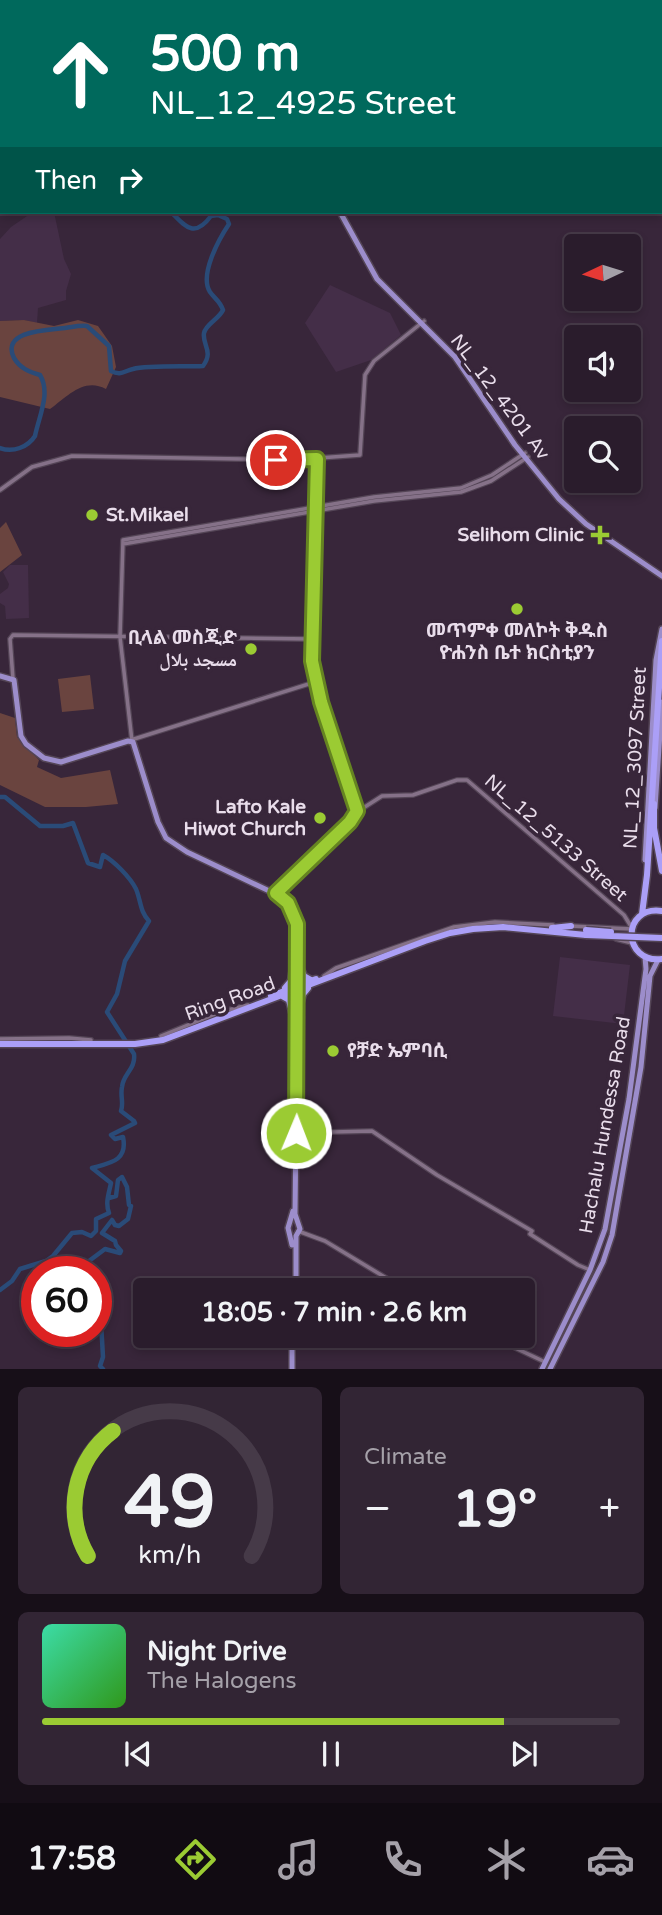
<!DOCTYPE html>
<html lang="en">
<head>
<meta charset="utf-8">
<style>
  :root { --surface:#2a1c2c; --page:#322534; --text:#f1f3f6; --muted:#a5a1a9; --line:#463a48; --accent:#9bcb33 }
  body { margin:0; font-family:"Varela Round","Noto Naskh Arabic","Noto Sans Ethiopic",sans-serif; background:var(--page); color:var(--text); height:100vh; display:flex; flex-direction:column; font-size:26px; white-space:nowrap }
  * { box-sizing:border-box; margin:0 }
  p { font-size:23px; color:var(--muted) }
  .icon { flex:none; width:38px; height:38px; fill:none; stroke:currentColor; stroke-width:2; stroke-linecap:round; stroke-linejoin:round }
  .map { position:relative; height:1369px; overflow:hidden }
  .panel { display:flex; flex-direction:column; gap:18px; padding:18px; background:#170f18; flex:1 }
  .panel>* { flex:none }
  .hud { position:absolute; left:0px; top:0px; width:663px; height:214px; box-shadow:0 4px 10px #0003,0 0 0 2px var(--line); background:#00695c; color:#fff; overflow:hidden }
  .needle { width:46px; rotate:266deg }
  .buttons { position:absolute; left:564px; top:234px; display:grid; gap:14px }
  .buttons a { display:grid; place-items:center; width:77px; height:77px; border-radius:7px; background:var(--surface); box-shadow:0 4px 10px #0003,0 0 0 2px var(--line); font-size:35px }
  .speed { position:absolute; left:21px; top:1256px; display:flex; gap:14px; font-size:35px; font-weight:700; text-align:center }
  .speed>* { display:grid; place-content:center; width:91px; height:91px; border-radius:50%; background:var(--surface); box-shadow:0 4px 10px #0003,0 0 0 2px var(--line); line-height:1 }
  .speed .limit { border:10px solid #d22; background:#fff; color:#111 }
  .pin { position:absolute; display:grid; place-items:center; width:60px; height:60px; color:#fff; margin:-30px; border:4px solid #fff; border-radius:50%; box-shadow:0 2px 7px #0007 }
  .me { position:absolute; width:77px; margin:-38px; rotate:1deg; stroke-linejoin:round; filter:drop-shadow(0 0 5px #0008) }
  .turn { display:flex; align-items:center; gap:24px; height:147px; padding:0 35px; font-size:32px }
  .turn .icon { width:91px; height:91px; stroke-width:2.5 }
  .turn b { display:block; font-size:49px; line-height:60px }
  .then { display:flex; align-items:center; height:66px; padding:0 35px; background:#0003; gap:14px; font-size:26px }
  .big { font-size:52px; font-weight:700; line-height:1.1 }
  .panel .card { flex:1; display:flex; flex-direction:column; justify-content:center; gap:10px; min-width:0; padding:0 24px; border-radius:10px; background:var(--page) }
  .panel .dial { align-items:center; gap:0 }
  .dial svg { height:182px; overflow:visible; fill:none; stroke:var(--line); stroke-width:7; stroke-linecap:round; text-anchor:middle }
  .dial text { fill:var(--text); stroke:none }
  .song { display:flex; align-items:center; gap:21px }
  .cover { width:84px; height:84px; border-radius:10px; background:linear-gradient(135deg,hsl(160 70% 55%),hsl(110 70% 35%)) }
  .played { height:7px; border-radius:4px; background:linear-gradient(90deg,var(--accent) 80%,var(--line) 80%) }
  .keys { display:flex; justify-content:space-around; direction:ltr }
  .heat { display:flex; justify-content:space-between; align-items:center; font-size:38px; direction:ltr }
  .panel .tiles { flex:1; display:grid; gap:18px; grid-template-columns:1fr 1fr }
  .card:last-child { grid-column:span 2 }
  .trip { position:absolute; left:133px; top:1278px; width:402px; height:70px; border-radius:7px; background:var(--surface); box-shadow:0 4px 10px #0003,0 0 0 2px var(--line); font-weight:700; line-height:70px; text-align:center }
  .menu { display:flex; height:112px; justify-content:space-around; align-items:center; background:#110b12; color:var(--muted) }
  .menu .icon { width:49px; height:49px }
  .menu .active { color:var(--accent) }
  .menu b { font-size:32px; color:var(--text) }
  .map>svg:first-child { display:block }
</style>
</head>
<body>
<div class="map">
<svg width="662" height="1369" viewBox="0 0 662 1369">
  <rect width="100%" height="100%" fill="#38263a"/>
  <path fill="#442e48" d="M 33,212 L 54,212 L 64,259 L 71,274 L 66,291 L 66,300 L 38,308 L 37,323 L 24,320 L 0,321 L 0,239 L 11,227 Z
    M 330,285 L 390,313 L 401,335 L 371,360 L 336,372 L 305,323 Z
    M 10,565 L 28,565 L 29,618 L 6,619 L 5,606 L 0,603 L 0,594 L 8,588 L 9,584 L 3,572 Z
    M 560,957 L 630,965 L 623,1024 L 553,1016 Z"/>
  <path fill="#6a443f" d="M 24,320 L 54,326 L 78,320 L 98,326 L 112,346 L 116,367 L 106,389 C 84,377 68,396 50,409 L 0,397 L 0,321 Z
    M 6,522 L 22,555 L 0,572 L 0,528 Z
    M 90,675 L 94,709 L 62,712 L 58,679 Z
    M 0,713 L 15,718 L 17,737 L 39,760 L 37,767 L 61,778 L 110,770 L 118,804 L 86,807 L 45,807 L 0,785 Z"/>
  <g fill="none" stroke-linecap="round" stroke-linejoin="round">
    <path stroke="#2a4b78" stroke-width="4.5" d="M 0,448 C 13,453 28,447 35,436 C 39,416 51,393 40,375 C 29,372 20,368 14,358 C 0,330 50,330 65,328 C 73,327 79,325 87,326 L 109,346 L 111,371 C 121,376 124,371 133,369 C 148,365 186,367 203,366 C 214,351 202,345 204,333 C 206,324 219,319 223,310 C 220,301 215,299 210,292 C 199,275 219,239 229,224 L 227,219 L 218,215 L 211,216 C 194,239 185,226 171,212
      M 0,797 L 5,797 L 40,826 L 63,826 L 73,823 L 88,863 L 100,867 L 103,855 C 114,861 130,877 136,889 C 141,901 140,912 149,921 L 125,961 L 117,994 L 107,1012 L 134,1054 C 136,1069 123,1074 122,1087 C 120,1096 124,1103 121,1111 L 134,1121 L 135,1123 L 111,1135 L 115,1139 L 123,1137 C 128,1161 110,1163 92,1168 L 111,1183 C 109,1193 105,1203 109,1213 L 96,1219 L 96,1231 L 91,1236 L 82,1232 L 72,1233 L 53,1256 L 46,1261 L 20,1269 L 12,1281 L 0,1290
      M 95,1272 L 89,1261 L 105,1249 L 120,1253 L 121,1251 L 116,1245 L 115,1241 L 102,1233 L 112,1220 L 115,1225 L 119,1226 L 128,1219 L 131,1206 L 129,1205 L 127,1187 L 122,1177 L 118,1180 L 116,1196 L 109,1198
      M 96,1324 L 101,1322 L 103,1357 L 100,1366 L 103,1369"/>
    <g stroke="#544556" stroke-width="6">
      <path id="minor" d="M 0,116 L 2,115
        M 0,490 L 32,467 L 72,456 L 291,460 L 360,455 L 365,375 L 374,361 L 424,321
        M 123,544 L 374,501 L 461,492 L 491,481 L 528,457
        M 13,679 L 10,639 L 13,635 L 311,639
        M 131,740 L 315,682
        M 132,741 L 120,637 L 123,540 L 374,497 L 461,488 L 492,475 L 525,453
        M 357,812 L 382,796 L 413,795 L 457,780 L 467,780 L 624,915 L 632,928
        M 276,893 L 350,822 L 357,812 L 318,693 L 312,661 L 317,459
        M 571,926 L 632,929
        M 616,939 L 632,943
        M 324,976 L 336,968 L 454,927 L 495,922 L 553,925
        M 161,1036 L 220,1012 L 248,1005
        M 0,1039 L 69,1038 L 91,1040
        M 292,1133 L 372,1131 L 437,1175 L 532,1231 L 530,1234 L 578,1265 L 590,1270
        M 298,1231 L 325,1241 L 406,1290
        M 488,1335 L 545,1362"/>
    </g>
    <g stroke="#544556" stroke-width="8">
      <path id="major" d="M 484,0 L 486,2
        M 493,0 L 495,2
        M 175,2 L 178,0
        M 186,2 L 190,0
        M 567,2 L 568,0
        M 580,2 L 582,0
        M 0,25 L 2,25
        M 0,29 L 2,30
        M 340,212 L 377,279 L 455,357 L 515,445 L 559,499 L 586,524 L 662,576
        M 0,676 L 14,680 L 21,736 L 26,744 L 44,758 L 61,762 L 128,741 L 133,742 L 158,822 L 166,838 L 187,852 L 282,897 L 295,916 L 298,947 L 295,1214 L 300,1229 L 296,1236 L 296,1290
        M 655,808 L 662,702
        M 645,860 L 656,660 L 662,629
        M 293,1009 L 295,945
        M 292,1245 L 288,1228 L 293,1211
        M 292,1369 L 292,1335
        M 542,1369 L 590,1270 L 605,1229 L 629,1099 L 646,969 L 645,957
        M 550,1369 L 603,1262 L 612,1235 L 641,1067 L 650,976 L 658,960"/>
    </g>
    <g stroke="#544556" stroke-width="9">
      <path id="highway" d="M 654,804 L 654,828 L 662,871
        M 662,911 C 621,905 622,964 662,959
        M 642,914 L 647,875 L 662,641
        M 552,928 L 571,926
        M 298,963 L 304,976 L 311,980
        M 285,988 L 291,981 L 293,968
        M 271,996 L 316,979
        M 282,996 L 289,1000 L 293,1016
        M 297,1015 L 303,994 L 308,988
        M 0,1044 L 135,1044 L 163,1040 L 425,941 L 450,933 L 473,929 L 503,927 L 586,935"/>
    </g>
    <use href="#minor" stroke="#857188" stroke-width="3.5"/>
    <use href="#major" stroke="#9c8dcb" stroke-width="5"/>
    <use href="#highway" stroke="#ab9ff7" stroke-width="6"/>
    <path stroke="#bdb0bf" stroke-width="2" d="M 490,0 L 493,2
      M 181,2 L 184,0
      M 573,2 L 575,0
      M 0,28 L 2,28"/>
    <g stroke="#544556" stroke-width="9" stroke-linecap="butt">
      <path id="highway-bridge" d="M 586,930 L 611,932
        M 586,935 L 662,938"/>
    </g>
    <use href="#highway-bridge" stroke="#ab9ff7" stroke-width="6"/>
  </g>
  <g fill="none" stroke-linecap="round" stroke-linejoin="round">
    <g stroke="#658421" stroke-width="18">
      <path id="route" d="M 276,460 L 317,459 L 312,661 L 321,702 L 357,811 L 350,822 L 276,893 L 288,903 L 297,924 L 296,1133"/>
    </g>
    <use href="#route" stroke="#9bcb33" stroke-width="12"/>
  </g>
  <g fill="#9bcb33" stroke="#38263a" stroke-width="2.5">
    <circle cx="92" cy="515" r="7"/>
    <path d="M596.5 524.5h7v7h7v7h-7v7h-7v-7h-7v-7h7z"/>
    <circle cx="517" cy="609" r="7"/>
    <circle cx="251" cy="649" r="7"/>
    <circle cx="320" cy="818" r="7"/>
    <circle cx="333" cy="1051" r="7"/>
  </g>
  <g text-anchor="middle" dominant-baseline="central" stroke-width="7" stroke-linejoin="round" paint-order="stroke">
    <g font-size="19" fill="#e9ddeb" stroke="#38263a">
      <text transform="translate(500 397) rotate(53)">NL_12_4201 Av</text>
      <text transform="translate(635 758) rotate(-87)">NL_12_3097 Street</text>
      <text transform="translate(556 838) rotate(41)">NL_12_5133 Street</text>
      <text transform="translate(230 999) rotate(-20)">Ring Road</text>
      <text transform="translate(605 1125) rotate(-80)">Hachalu Hundessa Road</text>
    </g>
    <g font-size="19" font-weight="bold" fill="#e9ddeb" stroke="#38263a" text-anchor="end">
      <text x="106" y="515" text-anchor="start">St.Mikael</text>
      <text x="584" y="535">Selihom Clinic</text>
      <text x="517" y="631" text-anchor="middle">መጥምቀ መለኮት ቅዱስ<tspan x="517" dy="22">ዮሐንስ ቤተ ክርስቲያን</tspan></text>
      <text x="237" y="638">ቢላል መስጂድ<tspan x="237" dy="22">مسجد بلال</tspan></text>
      <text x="306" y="807">Lafto Kale<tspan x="306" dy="22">Hiwot Church</tspan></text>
      <text x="347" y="1051" text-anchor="start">የቻድ ኤምባሲ</text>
    </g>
  </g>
</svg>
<div class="buttons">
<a><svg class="needle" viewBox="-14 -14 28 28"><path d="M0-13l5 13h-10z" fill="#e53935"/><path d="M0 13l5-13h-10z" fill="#a5a1a9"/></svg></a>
<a><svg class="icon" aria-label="sound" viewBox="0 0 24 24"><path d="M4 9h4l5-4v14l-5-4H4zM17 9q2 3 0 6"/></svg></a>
<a><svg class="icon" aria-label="search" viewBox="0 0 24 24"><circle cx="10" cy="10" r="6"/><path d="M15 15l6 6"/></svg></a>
</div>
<div class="speed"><div class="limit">60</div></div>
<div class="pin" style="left:276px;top:460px;background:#d93025"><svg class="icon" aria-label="arrive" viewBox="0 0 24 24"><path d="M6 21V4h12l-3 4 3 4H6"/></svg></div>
<svg class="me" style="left:296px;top:1133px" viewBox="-20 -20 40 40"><circle r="17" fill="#9bcb33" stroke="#fff" stroke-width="3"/><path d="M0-11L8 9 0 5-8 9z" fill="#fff"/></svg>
<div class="trip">18:05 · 7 min · 2.6 km</div>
<div class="hud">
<div class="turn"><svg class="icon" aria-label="ahead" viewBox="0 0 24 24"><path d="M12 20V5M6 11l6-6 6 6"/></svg><div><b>500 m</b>NL_12_4925 Street</div></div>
<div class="then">Then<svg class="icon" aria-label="right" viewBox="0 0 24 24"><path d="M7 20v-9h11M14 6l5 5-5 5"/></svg></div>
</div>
</div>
<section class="panel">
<div class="tiles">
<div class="card dial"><svg viewBox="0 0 100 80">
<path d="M14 69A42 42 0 1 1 86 69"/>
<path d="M14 69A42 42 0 0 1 25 14" stroke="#9bcb33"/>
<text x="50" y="56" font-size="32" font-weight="700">49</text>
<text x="50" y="72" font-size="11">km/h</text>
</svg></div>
<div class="card"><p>Climate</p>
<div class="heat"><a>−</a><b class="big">19°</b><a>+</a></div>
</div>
<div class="card">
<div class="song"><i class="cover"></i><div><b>Night Drive</b><p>The Halogens</p></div></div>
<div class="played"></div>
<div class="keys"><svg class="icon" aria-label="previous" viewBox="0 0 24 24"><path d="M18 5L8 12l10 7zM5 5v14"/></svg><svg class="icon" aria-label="pause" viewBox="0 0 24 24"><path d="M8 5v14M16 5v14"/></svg><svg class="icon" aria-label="next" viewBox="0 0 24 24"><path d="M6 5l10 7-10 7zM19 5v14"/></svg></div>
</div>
</div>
</section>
<nav class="menu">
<b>17:58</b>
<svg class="icon active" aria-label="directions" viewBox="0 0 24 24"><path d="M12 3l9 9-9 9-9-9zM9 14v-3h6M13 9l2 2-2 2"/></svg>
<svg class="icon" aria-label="music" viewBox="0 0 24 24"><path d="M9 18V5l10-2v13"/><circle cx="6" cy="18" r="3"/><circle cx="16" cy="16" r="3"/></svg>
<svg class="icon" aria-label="phone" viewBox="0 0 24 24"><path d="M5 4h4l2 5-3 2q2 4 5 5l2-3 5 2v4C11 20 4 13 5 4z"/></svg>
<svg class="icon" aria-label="climate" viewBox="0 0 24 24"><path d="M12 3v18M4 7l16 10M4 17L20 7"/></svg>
<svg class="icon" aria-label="car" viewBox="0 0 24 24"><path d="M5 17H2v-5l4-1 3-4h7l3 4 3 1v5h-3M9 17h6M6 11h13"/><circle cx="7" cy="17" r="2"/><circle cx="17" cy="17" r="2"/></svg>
</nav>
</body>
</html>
